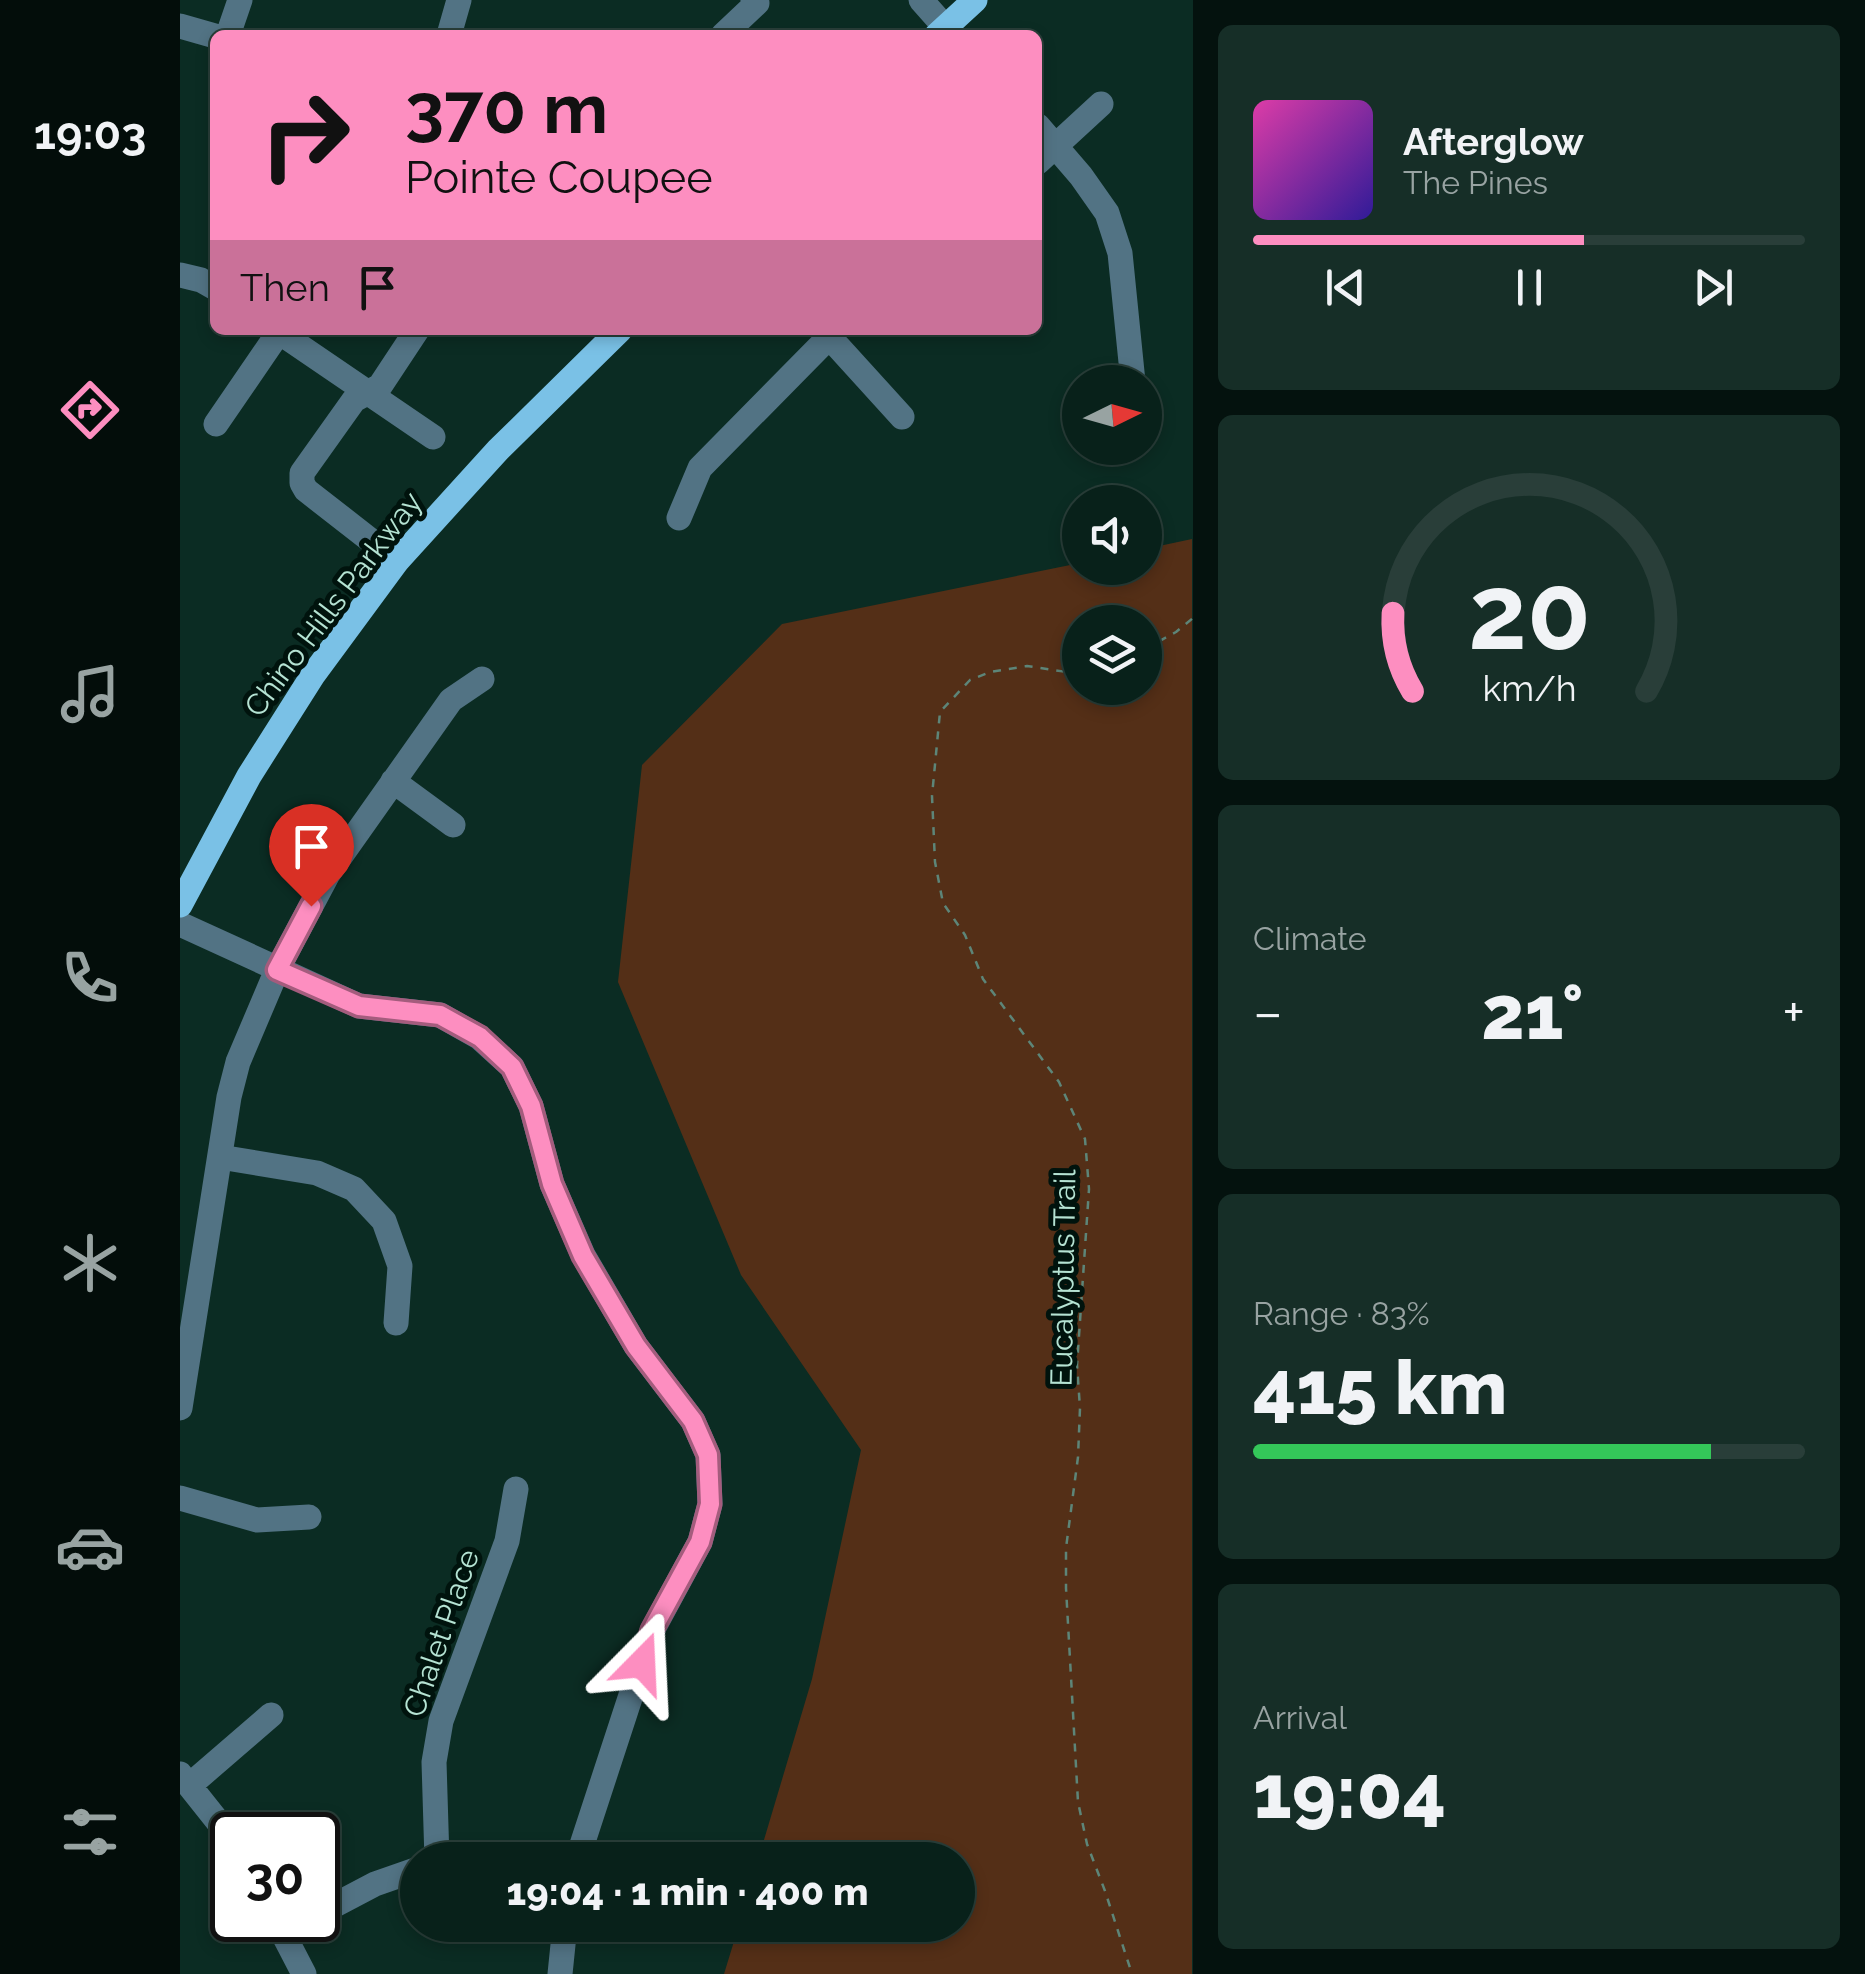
<!DOCTYPE html>
<html lang="en">
<head>
<meta charset="utf-8">
<style>
  :root { --surface:#08211a; --page:#162e27; --text:#f1f3f6; --muted:#98a3a2; --line:#293e39; --accent:#fd8ec0 }
  body { margin:0; font-family:Raleway,sans-serif; background:var(--page); color:var(--text); height:100vh; display:flex; flex-direction:column; font-size:38px; white-space:nowrap }
  * { box-sizing:border-box; margin:0 }
  p { font-size:32px; color:var(--muted) }
  .icon { flex:none; width:55px; height:55px; fill:none; stroke:currentColor; stroke-width:2; stroke-linecap:round; stroke-linejoin:round }
  .map { position:relative; flex:1; overflow:hidden }
  .sheet { display:flex; flex-direction:column; gap:25px; padding:25px; background:#04120e; width:672px }
  .sheet>* { flex:none }
  .top-card { position:absolute; left:30px; top:30px; width:832px; height:305px; border-radius:15px; box-shadow:0 5px 15px #0003,0 0 0 2px var(--line); background:#fd8ec0; color:#111; overflow:hidden }
  .needle { width:65px; rotate:85deg }
  .buttons { position:absolute; left:882px; top:365px; display:grid; gap:20px }
  .buttons a { display:grid; place-items:center; width:100px; height:100px; border-radius:50%; background:var(--surface); box-shadow:0 5px 15px #0003,0 0 0 2px var(--line); font-size:50px }
  .speed { position:absolute; left:30px; top:1812px; display:flex; gap:20px; font-size:50px; font-weight:700; text-align:center }
  .speed>* { display:grid; place-content:center; width:130px; height:130px; border-radius:50%; background:var(--surface); box-shadow:0 5px 15px #0003,0 0 0 2px var(--line); line-height:1 }
  .speed .limit { border:5px solid #111; border-radius:15px; background:#fff; color:#111 }
  .pin { position:absolute; display:grid; place-items:center; width:85px; height:85px; color:#fff; margin:-102px -42px; border-radius:50% 50% 50% 0; rotate:-45deg; box-shadow:0 0 10px #0007 }
  .pin .icon { rotate:45deg }
  .me { position:absolute; width:110px; margin:-55px; rotate:21deg; stroke-linejoin:round; filter:drop-shadow(0 0 8px #0008) }
  .turn { display:flex; align-items:center; gap:35px; height:210px; padding:0 30px; font-size:45px }
  .turn .icon { width:130px; height:130px; stroke-width:2.5 }
  .turn b { display:block; font-size:70px; line-height:85px }
  .then { display:flex; align-items:center; height:95px; padding:0 30px; background:#0003; gap:20px; font-size:38px }
  .big { font-size:75px; font-weight:800; line-height:1.1 }
  .sheet .tile { flex:1; display:flex; flex-direction:column; justify-content:center; gap:15px; min-width:0; padding:0 35px; border-radius:15px; background:var(--page) }
  .sheet .dial { align-items:center; gap:0 }
  .dial svg { height:260px; overflow:visible; fill:none; stroke:var(--line); stroke-width:7; stroke-linecap:round; text-anchor:middle }
  .dial text { fill:var(--text); stroke:none }
  .song { display:flex; align-items:center; gap:30px }
  .cover { width:120px; height:120px; border-radius:15px; background:linear-gradient(135deg,hsl(320 70% 55%),hsl(250 70% 35%)) }
  .played { height:10px; border-radius:5px; background:linear-gradient(90deg,var(--accent) 60%,var(--line) 60%) }
  .keys { display:flex; justify-content:space-around; direction:ltr }
  .heat { display:flex; justify-content:space-between; align-items:center; font-size:55px; direction:ltr }
  .charge { height:15px; border-radius:8px; background:linear-gradient(90deg,#34c759 83%,var(--line) 0) }
  .trip { position:absolute; left:220px; top:1842px; width:575px; height:100px; border-radius:50px; background:var(--surface); box-shadow:0 5px 15px #0003,0 0 0 2px var(--line); font-weight:800; line-height:100px; text-align:center }
  main { display:flex; flex:1; min-height:0 }
  .tab-bar { display:flex; flex-direction:column; width:180px; justify-content:space-around; align-items:center; background:#030d0a; color:var(--muted) }
  .tab-bar .icon { width:70px; height:70px }
  .tab-bar .current { color:var(--accent) }
  .tab-bar b { font-size:45px; color:var(--text) }
  .map>svg:first-child { display:block }
</style>
</head>
<body>
<main>
<nav class="tab-bar">
<b>19:03</b>
<svg class="icon current" aria-label="directions" viewBox="0 0 24 24"><path d="M12 3l9 9-9 9-9-9zM9 14v-3h6M13 9l2 2-2 2"/></svg>
<svg class="icon" aria-label="music" viewBox="0 0 24 24"><path d="M9 18V5l10-2v13"/><circle cx="6" cy="18" r="3"/><circle cx="16" cy="16" r="3"/></svg>
<svg class="icon" aria-label="phone" viewBox="0 0 24 24"><path d="M5 4h4l2 5-3 2q2 4 5 5l2-3 5 2v4C11 20 4 13 5 4z"/></svg>
<svg class="icon" aria-label="climate" viewBox="0 0 24 24"><path d="M12 3v18M4 7l16 10M4 17L20 7"/></svg>
<svg class="icon" aria-label="car" viewBox="0 0 24 24"><path d="M5 17H2v-5l4-1 3-4h7l3 4 3 1v5h-3M9 17h6M6 11h13"/><circle cx="7" cy="17" r="2"/><circle cx="17" cy="17" r="2"/></svg>
<svg class="icon" aria-label="filters" viewBox="0 0 24 24"><path d="M4 7h16M4 17h16"/><circle cx="9" cy="7" r="2"/><circle cx="15" cy="17" r="2"/></svg>
</nav>
<div class="map">
<svg width="1013" height="1974" viewBox="0 0 1013 1974">
  <rect width="100%" height="100%" fill="#0b2c23"/>
  <path fill="#542f17" fill-rule="evenodd" d="M 1012,539 L 1012,1974 L 544,1974 L 559,1925 L 778,1925 L 778,1860 L 578,1860 L 632,1679 L 681,1450 L 561,1275 L 438,982 L 462,765 L 602,624 L 900,563 L 900,568 L 965,568 L 965,549 ZM 900,622 L 965,622 L 965,688 L 900,688 Z"/>
  <g fill="none" stroke-linecap="round" stroke-linejoin="round">
    <path stroke="#5d8578" stroke-width="2.5" stroke-dasharray="8 8" stroke-linecap="butt" d="M 965,649 L 996,632 L 1013,618
      M 900,674 L 847,666 L 810,672 L 790,680 L 760,712 L 752,796 L 755,862 L 763,903 L 785,935 L 803,979 L 879,1082 L 905,1139 L 909,1189 L 897,1365 L 900,1408 L 898,1457 L 886,1548 L 886,1588 L 898,1802 L 907,1844 L 925,1891 L 952,1974"/>
    <path stroke="#527384" stroke-width="25" d="M 741,0 L 772,35
      M 0,26 L 35,36
      M 48,35 L 60,0
      M 269,35 L 279,0
      M 543,35 L 577,3 L 573,0
      M 858,126 L 901,176 L 927,213 L 940,253 L 953,382
      M 858,162 L 921,104
      M 0,275 L 21,280 L 35,288
      M 96,330 L 253,437
      M 643,330 L 722,417
      M 36,424 L 99,332
      M 499,518 L 520,468 L 656,330
      M 217,561 L 126,490 L 122,483 L 122,473 L 174,400 L 200,386 L 237,330
      M 213,781 L 273,825
      M 0,924 L 179,1006 L 260,1015 L 299,1037 L 332,1067 L 351,1106 L 372,1184 L 403,1255 L 456,1346 L 513,1421 L 528,1455 L 530,1504 L 520,1542 L 472,1631 L 397,1860
      M 40,1157 L 137,1173 L 174,1189 L 204,1221 L 220,1266 L 216,1323
      M 0,1408 L 49,1097 L 58,1062 L 97,970 L 148,874 L 271,700 L 302,679
      M 0,1498 L 77,1520 L 129,1517
      M 0,1774 L 43,1828 L 52,1845
      M 10,1785 L 91,1715
      M 257,1860 L 254,1762 L 261,1721 L 327,1541 L 336,1489
      M 297,1860 L 312,1860
      M 138,1914 L 195,1884 L 238,1869
      M 96,1920 L 124,1974
      M 380,1974 L 385,1925"/>
    <path stroke="#7ac1e6" stroke-width="25" d="M 757,35 L 795,0
      M 0,905 L 69,776 L 133,675 L 217,561 L 318,450 L 440,330"/>
  </g>
  <g fill="none" stroke-linecap="round" stroke-linejoin="round">
    <g stroke="#a45c7d" stroke-width="25">
      <path id="route" d="M 131,906 L 97,970 L 179,1006 L 260,1015 L 300,1037 L 332,1067 L 351,1106 L 372,1184 L 403,1256 L 456,1346 L 513,1421 L 528,1455 L 530,1504 L 520,1542 L 472,1630 L 462,1663"/>
    </g>
    <use href="#route" stroke="#fd8ec0" stroke-width="18"/>
  </g>
  <g text-anchor="middle" dominant-baseline="central" stroke-width="10" stroke-linejoin="round" paint-order="stroke">
    <g font-size="30" fill="#b5e3d3" stroke="#00130d">
      <text transform="translate(153 604) rotate(-53)">Chino Hills Parkway</text>
      <text transform="translate(883 1278) rotate(-89)">Eucalyptus Trail</text>
      <text transform="translate(261 1633) rotate(-71)">Chalet Place</text>
    </g>
  </g>
</svg>
<div class="buttons">
<a><svg class="needle" viewBox="-14 -14 28 28"><path d="M0-13l5 13h-10z" fill="#e53935"/><path d="M0 13l5-13h-10z" fill="#98a3a2"/></svg></a>
<a><svg class="icon" aria-label="sound" viewBox="0 0 24 24"><path d="M4 9h4l5-4v14l-5-4H4zM17 9q2 3 0 6"/></svg></a>
<a><svg class="icon" aria-label="layers" viewBox="0 0 24 24"><path d="M12 4l9 5-9 5-9-5zM3 14l9 5 9-5"/></svg></a>
</div>
<div class="speed"><div class="limit">30</div></div>
<div class="pin" style="left:131px;top:906px;background:#d93025"><svg class="icon" aria-label="arrive" viewBox="0 0 24 24"><path d="M6 21V4h12l-3 4 3 4H6"/></svg></div>
<svg class="me" style="left:462px;top:1663px" viewBox="-20 -20 40 40"><path d="M0-17L14 15 0 8-14 15z" fill="#fd8ec0" stroke="#fff" stroke-width="4"/></svg>
<div class="trip">19:04 · 1 min · 400 m</div>
<div class="top-card">
<div class="turn"><svg class="icon" aria-label="right" viewBox="0 0 24 24"><path d="M7 20v-9h11M14 6l5 5-5 5"/></svg><div><b>370 m</b>Pointe Coupee</div></div>
<div class="then">Then<svg class="icon" aria-label="arrive" viewBox="0 0 24 24"><path d="M6 21V4h12l-3 4 3 4H6"/></svg></div>
</div>
</div>
<section class="sheet">
<div class="tile">
<div class="song"><i class="cover"></i><div><b>Afterglow</b><p>The Pines</p></div></div>
<div class="played"></div>
<div class="keys"><svg class="icon" aria-label="previous" viewBox="0 0 24 24"><path d="M18 5L8 12l10 7zM5 5v14"/></svg><svg class="icon" aria-label="pause" viewBox="0 0 24 24"><path d="M8 5v14M16 5v14"/></svg><svg class="icon" aria-label="next" viewBox="0 0 24 24"><path d="M6 5l10 7-10 7zM19 5v14"/></svg></div>
</div>
<div class="tile dial"><svg viewBox="0 0 100 80">
<path d="M14 69A42 42 0 1 1 86 69"/>
<path d="M14 69A42 42 0 0 1 8 45" stroke="#fd8ec0"/>
<text x="50" y="56" font-size="32" font-weight="700">20</text>
<text x="50" y="72" font-size="11">km/h</text>
</svg></div>
<div class="tile"><p>Climate</p>
<div class="heat"><a>−</a><b class="big">21°</b><a>+</a></div>
</div>
<div class="tile"><p>Range · 83%</p><b class="big">415 km</b><div class="charge"></div></div>
<div class="tile"><p>Arrival</p><b class="big">19:04</b></div>
</section>
</main>
</body>
</html>
